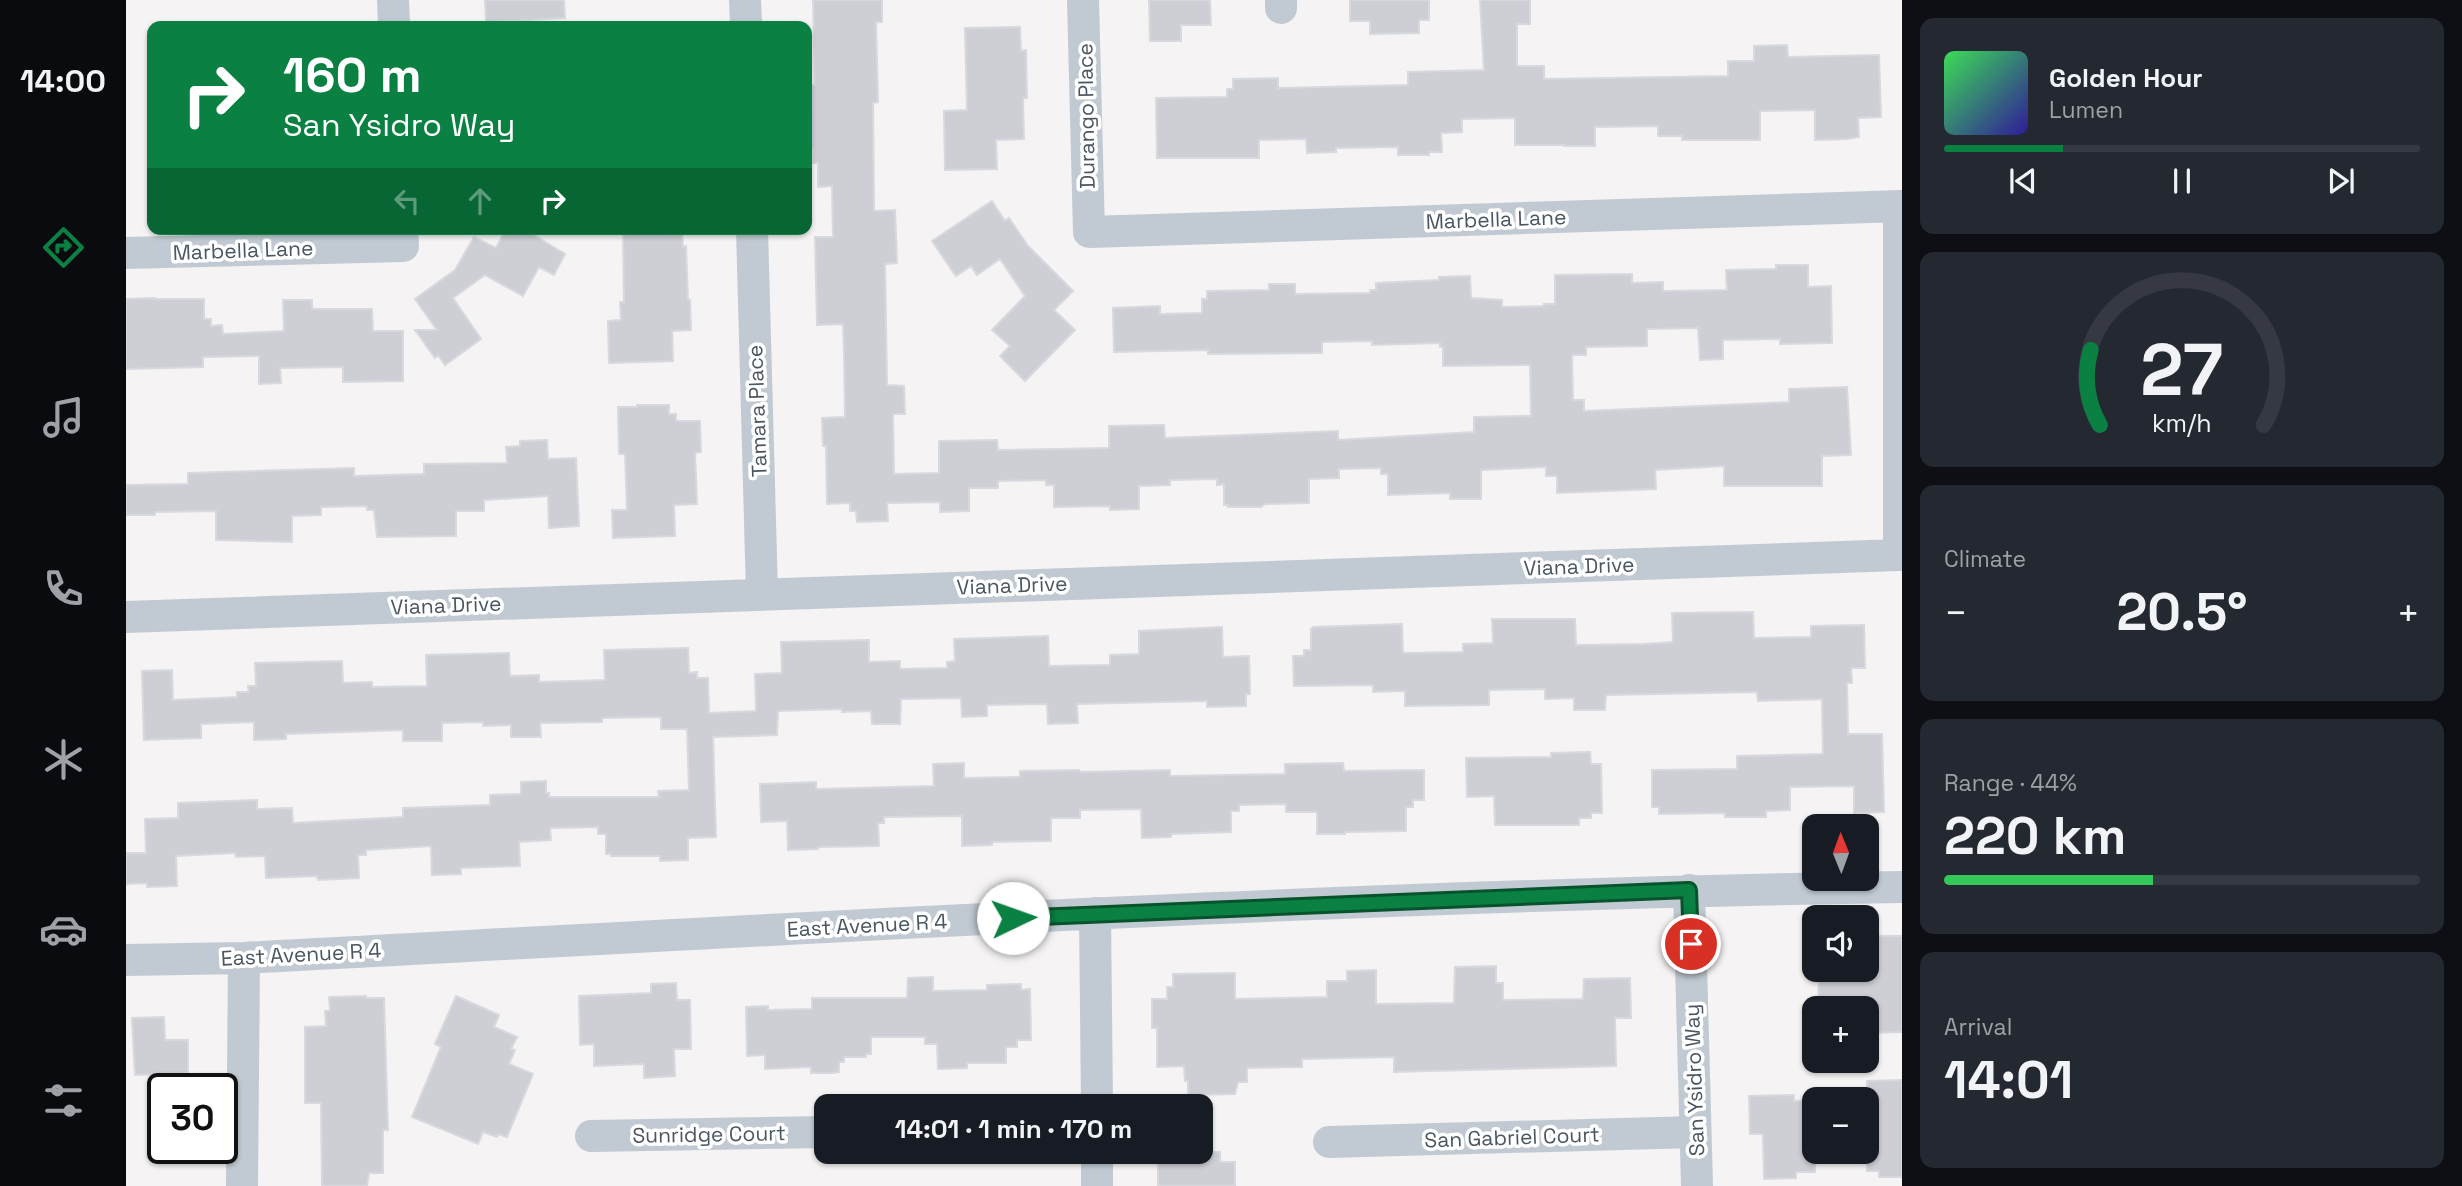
<!DOCTYPE html>
<html lang="en">
<head>
<meta charset="utf-8">
<style>
  :root { --surface:#171b24; --page:#242831; --text:#f1f3f6; --muted:#9ea1a6; --line:#363941; --accent:#0b8043 }
  body { margin:0; font-family:"Space Grotesk",sans-serif; background:var(--page); color:var(--text); height:100vh; display:flex; flex-direction:column; font-size:26px; white-space:nowrap }
  * { box-sizing:border-box; margin:0 }
  p { font-size:23px; color:var(--muted) }
  .icon { flex:none; width:38px; height:38px; fill:none; stroke:currentColor; stroke-width:2; stroke-linecap:round; stroke-linejoin:round }
  .map { position:relative; flex:1; overflow:hidden }
  .panel { display:flex; flex-direction:column; gap:18px; padding:18px; background:#0d0f14; width:560px }
  .panel>* { flex:none }
  .guide { position:absolute; left:21px; top:21px; width:665px; height:214px; border-radius:14px; box-shadow:0 2px 5px #0004; background:#0b8043; color:#fff; overflow:hidden }
  .needle { width:46px; rotate:359deg }
  .buttons { position:absolute; left:1676px; top:814px; display:grid; gap:14px }
  .buttons a { display:grid; place-items:center; width:77px; height:77px; border-radius:14px; background:var(--surface); box-shadow:0 2px 5px #0004; font-size:35px }
  .speed { position:absolute; left:21px; top:1073px; display:flex; gap:14px; font-size:35px; font-weight:700; text-align:center }
  .speed>* { display:grid; place-content:center; width:91px; height:91px; border-radius:50%; background:var(--surface); box-shadow:0 2px 5px #0004; line-height:1 }
  .speed .limit { border:4px solid #111; border-radius:10px; background:#fff; color:#111 }
  .pin { position:absolute; display:grid; place-items:center; width:60px; height:60px; color:#fff; margin:-30px; border:4px solid #fff; border-radius:50%; box-shadow:0 2px 7px #0007 }
  .me { position:absolute; width:77px; margin:-38px; rotate:87deg; stroke-linejoin:round; filter:drop-shadow(0 0 5px #0008) }
  .turn { display:flex; align-items:center; gap:24px; height:147px; padding:0 21px; font-size:32px }
  .turn .icon { width:91px; height:91px; stroke-width:2.5 }
  .turn b { display:block; font-size:49px; line-height:60px }
  .lanes { display:flex; align-items:center; height:66px; padding:0 21px; background:#0003; justify-content:center; gap:35px; direction:ltr }
  .lanes .off { opacity:.35 }
  .big { font-size:52px; font-weight:800; line-height:1.1 }
  .panel .card { flex:1; display:flex; flex-direction:column; justify-content:center; gap:10px; min-width:0; padding:0 24px; border-radius:14px; background:var(--page) }
  .panel .dial { align-items:center; gap:0 }
  .dial svg { height:182px; overflow:visible; fill:none; stroke:var(--line); stroke-width:7; stroke-linecap:round; text-anchor:middle }
  .dial text { fill:var(--text); stroke:none }
  .song { display:flex; align-items:center; gap:21px }
  .cover { width:84px; height:84px; border-radius:10px; background:linear-gradient(135deg,hsl(130 70% 55%),hsl(250 70% 35%)) }
  .played { height:7px; border-radius:4px; background:linear-gradient(90deg,var(--accent) 25%,var(--line) 25%) }
  .keys { display:flex; justify-content:space-around; direction:ltr }
  .heat { display:flex; justify-content:space-between; align-items:center; font-size:38px; direction:ltr }
  .charge { height:10px; border-radius:5px; background:linear-gradient(90deg,#34c759 44%,var(--line) 0) }
  .trip { position:absolute; left:688px; top:1094px; width:399px; height:70px; border-radius:14px; background:var(--surface); box-shadow:0 2px 5px #0004; font-weight:800; line-height:70px; text-align:center }
  main { display:flex; flex:1; min-height:0 }
  .tabs { display:flex; flex-direction:column; width:126px; justify-content:space-around; align-items:center; background:#090b0e; color:var(--muted) }
  .tabs .icon { width:49px; height:49px }
  .tabs .selected { color:var(--accent) }
  .tabs b { font-size:32px; color:var(--text) }
  .map>svg:first-child { display:block }
</style>
</head>
<body>
<main>
<nav class="tabs">
<b>14:00</b>
<svg class="icon selected" aria-label="directions" viewBox="0 0 24 24"><path d="M12 3l9 9-9 9-9-9zM9 14v-3h6M13 9l2 2-2 2"/></svg>
<svg class="icon" aria-label="music" viewBox="0 0 24 24"><path d="M9 18V5l10-2v13"/><circle cx="6" cy="18" r="3"/><circle cx="16" cy="16" r="3"/></svg>
<svg class="icon" aria-label="phone" viewBox="0 0 24 24"><path d="M5 4h4l2 5-3 2q2 4 5 5l2-3 5 2v4C11 20 4 13 5 4z"/></svg>
<svg class="icon" aria-label="climate" viewBox="0 0 24 24"><path d="M12 3v18M4 7l16 10M4 17L20 7"/></svg>
<svg class="icon" aria-label="car" viewBox="0 0 24 24"><path d="M5 17H2v-5l4-1 3-4h7l3 4 3 1v5h-3M9 17h6M6 11h13"/><circle cx="7" cy="17" r="2"/><circle cx="17" cy="17" r="2"/></svg>
<svg class="icon" aria-label="filters" viewBox="0 0 24 24"><path d="M4 7h16M4 17h16"/><circle cx="9" cy="7" r="2"/><circle cx="15" cy="17" r="2"/></svg>
</nav>
<div class="map">
<svg width="1776" height="1186" viewBox="0 0 1776 1186">
  <rect width="100%" height="100%" fill="#f5f3f3"/>
  <path fill="#cdcfd5" stroke="#d7d9de" stroke-width="2" d="M 359,0 L 438,0 L 439,18 L 360,22 Z
    M 687,0 L 756,0 L 756,22 L 750,22 L 752,102 L 747,103 L 748,211 L 769,210 L 771,263 L 759,264 L 761,385 L 778,386 L 779,414 L 767,414 L 768,474 L 813,473 L 813,441 L 871,440 L 872,450 L 983,448 L 983,426 L 1038,425 L 1039,438 L 1212,431 L 1212,440 L 1348,432 L 1348,417 L 1405,416 L 1404,365 L 1317,366 L 1317,347 L 1314,347 L 1314,343 L 1246,345 L 1246,341 L 1196,342 L 1196,353 L 1082,354 L 1082,350 L 988,352 L 987,308 L 1034,306 L 1034,314 L 1076,313 L 1076,299 L 1081,299 L 1081,291 L 1143,290 L 1143,284 L 1169,284 L 1169,294 L 1244,293 L 1244,290 L 1250,290 L 1250,283 L 1313,280 L 1313,277 L 1344,276 L 1345,298 L 1376,300 L 1376,307 L 1418,306 L 1418,304 L 1429,304 L 1429,275 L 1506,274 L 1506,283 L 1537,282 L 1537,291 L 1601,290 L 1600,270 L 1650,269 L 1650,265 L 1682,265 L 1682,287 L 1705,286 L 1706,343 L 1654,344 L 1654,339 L 1597,340 L 1597,359 L 1574,360 L 1572,328 L 1521,329 L 1521,346 L 1460,347 L 1460,355 L 1446,355 L 1447,400 L 1458,400 L 1458,411 L 1574,406 L 1663,402 L 1663,389 L 1721,387 L 1725,455 L 1696,456 L 1696,486 L 1598,486 L 1598,466 L 1529,470 L 1530,489 L 1431,493 L 1431,476 L 1420,476 L 1420,467 L 1355,470 L 1355,499 L 1324,499 L 1324,493 L 1262,495 L 1262,474 L 1255,474 L 1255,468 L 1213,469 L 1213,478 L 1183,479 L 1183,503 L 1139,504 L 1135,507 L 1102,507 L 1102,505 L 1098,505 L 1098,484 L 1091,485 L 1091,479 L 1044,480 L 1044,485 L 1013,486 L 1013,509 L 984,510 L 984,506 L 928,507 L 928,485 L 920,485 L 920,480 L 872,481 L 872,488 L 843,488 L 843,511 L 814,512 L 814,502 L 761,503 L 762,521 L 731,522 L 730,511 L 724,511 L 724,503 L 701,504 L 700,446 L 697,446 L 696,418 L 719,417 L 718,352 L 717,324 L 691,325 L 689,237 L 707,237 L 706,186 L 692,187 L 692,163 L 687,163 L 687,149 L 684,149 L 686,85 L 689,85 Z
    M 1023,0 L 1084,0 L 1085,25 L 1055,25 L 1055,41 L 1024,41 Z
    M 1224,0 L 1303,0 L 1303,20 L 1293,20 L 1293,33 L 1244,34 L 1244,21 L 1224,21 Z
    M 1354,0 L 1404,0 L 1404,24 L 1391,24 L 1391,66 L 1418,66 L 1418,79 L 1602,76 L 1602,61 L 1628,61 L 1628,46 L 1661,45 L 1662,57 L 1753,55 L 1755,117 L 1732,118 L 1733,137 L 1721,139 L 1689,140 L 1689,110 L 1634,111 L 1634,140 L 1556,140 L 1556,136 L 1532,136 L 1532,126 L 1469,127 L 1469,146 L 1438,146 L 1438,145 L 1389,145 L 1389,118 L 1336,119 L 1336,132 L 1315,133 L 1316,152 L 1303,152 L 1303,155 L 1272,155 L 1272,147 L 1210,148 L 1210,152 L 1181,153 L 1180,139 L 1133,140 L 1133,158 L 1031,158 L 1030,98 L 1101,97 L 1101,89 L 1107,89 L 1107,79 L 1152,78 L 1152,88 L 1282,85 L 1282,72 L 1358,70 Z
    M 894,27 L 895,51 L 900,50 L 901,98 L 897,98 L 898,139 L 870,140 L 871,169 L 819,170 L 818,111 L 841,110 L 839,28 Z
    M 866,201 L 879,221 L 883,218 L 902,246 L 947,291 L 928,310 L 949,330 L 899,381 L 874,356 L 884,346 L 866,330 L 899,296 L 874,259 L 851,275 L 845,266 L 830,276 L 806,241 Z
    M 380,229 L 398,229 L 439,254 L 428,275 L 413,267 L 397,296 L 359,275 L 327,298 L 355,339 L 319,365 L 312,355 L 309,358 L 289,330 L 311,330 L 289,299 L 329,270 L 348,237 L 370,248 Z
    M 550,229 L 550,233 L 556,232 L 557,247 L 560,246 L 562,300 L 564,300 L 565,330 L 546,331 L 547,361 L 483,363 L 482,321 L 495,320 L 494,302 L 498,302 L 497,230 Z
    M 29,298 L 29,299 L 78,299 L 78,319 L 85,319 L 85,326 L 96,325 L 97,334 L 158,331 L 157,300 L 186,300 L 186,309 L 246,309 L 247,331 L 277,331 L 277,381 L 217,382 L 217,367 L 154,368 L 155,383 L 133,384 L 133,356 L 77,357 L 77,367 L 0,369 L 0,299 Z
    M 511,405 L 543,405 L 543,414 L 550,414 L 550,421 L 574,421 L 575,452 L 569,453 L 571,504 L 548,505 L 549,536 L 487,538 L 486,510 L 501,510 L 499,454 L 493,454 L 492,407 L 511,407 Z
    M 421,440 L 422,459 L 450,458 L 453,526 L 423,528 L 422,496 L 358,500 L 358,511 L 330,511 L 330,536 L 251,537 L 248,510 L 241,510 L 241,506 L 195,507 L 195,515 L 166,516 L 166,542 L 90,540 L 90,511 L 29,512 L 29,515 L 0,515 L 0,485 L 62,484 L 62,473 L 228,468 L 228,476 L 298,474 L 298,464 L 381,463 L 380,447 L 394,446 L 394,441 Z
    M 1627,612 L 1628,638 L 1685,637 L 1685,626 L 1738,625 L 1739,668 L 1725,668 L 1726,683 L 1721,683 L 1722,734 L 1756,734 L 1758,812 L 1728,813 L 1728,786 L 1664,787 L 1664,810 L 1640,811 L 1640,817 L 1599,817 L 1599,813 L 1533,814 L 1533,807 L 1526,807 L 1526,770 L 1611,769 L 1611,756 L 1697,754 L 1696,699 L 1632,701 L 1631,692 L 1480,695 L 1479,710 L 1448,710 L 1448,698 L 1419,699 L 1419,689 L 1363,690 L 1363,705 L 1279,706 L 1279,691 L 1247,692 L 1247,685 L 1168,686 L 1167,656 L 1178,656 L 1178,650 L 1185,650 L 1185,629 L 1187,627 L 1276,624 L 1277,653 L 1337,652 L 1337,644 L 1367,643 L 1366,619 L 1449,619 L 1450,645 L 1518,644 L 1547,642 L 1546,613 Z
    M 1096,627 L 1097,657 L 1123,656 L 1124,694 L 1120,694 L 1120,706 L 1081,707 L 1081,701 L 951,704 L 952,723 L 922,724 L 921,704 L 861,705 L 861,716 L 836,717 L 835,698 L 775,699 L 774,724 L 746,724 L 745,711 L 716,712 L 716,709 L 652,711 L 651,735 L 587,737 L 590,837 L 562,838 L 562,860 L 534,861 L 534,856 L 485,856 L 485,854 L 480,854 L 480,834 L 472,834 L 472,827 L 424,828 L 425,840 L 393,842 L 394,866 L 335,868 L 335,874 L 306,875 L 305,846 L 240,850 L 240,855 L 232,855 L 233,878 L 192,880 L 191,876 L 140,878 L 139,856 L 110,857 L 109,853 L 50,856 L 51,886 L 21,887 L 21,883 L 0,884 L 0,853 L 20,853 L 19,819 L 52,818 L 52,803 L 131,800 L 131,809 L 166,808 L 167,823 L 277,817 L 277,808 L 364,805 L 364,795 L 395,794 L 395,782 L 420,781 L 420,793 L 423,793 L 423,797 L 533,797 L 532,791 L 563,790 L 561,729 L 535,729 L 535,717 L 476,718 L 476,722 L 414,723 L 415,737 L 385,737 L 385,725 L 357,726 L 357,722 L 316,723 L 316,741 L 277,741 L 277,730 L 160,734 L 160,739 L 128,740 L 128,722 L 75,724 L 75,738 L 18,740 L 16,671 L 46,670 L 47,700 L 111,697 L 111,692 L 123,692 L 122,686 L 130,686 L 129,663 L 216,661 L 217,683 L 246,682 L 246,687 L 301,686 L 300,655 L 383,653 L 384,676 L 413,675 L 413,682 L 479,680 L 478,650 L 562,648 L 563,673 L 571,672 L 571,678 L 582,678 L 583,713 L 630,711 L 629,674 L 656,673 L 655,642 L 743,640 L 743,662 L 774,661 L 774,669 L 821,668 L 821,662 L 829,661 L 828,639 L 922,636 L 923,666 L 984,665 L 984,655 L 1013,654 L 1013,631 Z
    M 1464,752 L 1465,764 L 1475,764 L 1476,813 L 1465,813 L 1465,818 L 1453,818 L 1453,825 L 1369,825 L 1368,796 L 1341,797 L 1340,758 L 1425,757 L 1425,753 Z
    M 838,763 L 838,778 L 894,777 L 894,771 L 953,770 L 954,772 L 1044,770 L 1044,776 L 1159,774 L 1159,764 L 1217,763 L 1218,771 L 1298,770 L 1298,800 L 1287,800 L 1287,807 L 1280,807 L 1280,831 L 1219,832 L 1219,834 L 1191,834 L 1191,812 L 1160,812 L 1160,804 L 1113,805 L 1113,811 L 1105,811 L 1105,832 L 1045,834 L 1045,837 L 1016,838 L 1015,809 L 954,810 L 954,818 L 925,818 L 925,841 L 866,842 L 866,845 L 836,846 L 836,816 L 758,817 L 758,823 L 752,823 L 753,846 L 692,847 L 692,849 L 662,850 L 661,821 L 635,822 L 634,784 L 690,782 L 690,789 L 808,786 L 807,764 Z
    M 1750,936 L 1776,936 L 1776,1032 L 1741,1033 L 1741,1008 L 1692,1008 L 1693,970 L 1750,970 Z
    M 1370,966 L 1370,983 L 1377,983 L 1377,1000 L 1457,999 L 1458,979 L 1504,978 L 1505,1018 L 1489,1018 L 1490,1066 L 1268,1072 L 1268,1057 L 1176,1059 L 1176,1067 L 1121,1068 L 1121,1082 L 1112,1082 L 1109,1094 L 1062,1095 L 1062,1081 L 1059,1081 L 1058,1066 L 1031,1067 L 1031,1028 L 1026,1028 L 1026,999 L 1041,999 L 1041,987 L 1047,987 L 1047,974 L 1109,973 L 1109,999 L 1201,997 L 1201,981 L 1221,981 L 1221,971 L 1250,970 L 1250,1004 L 1328,1003 L 1329,967 Z
    M 807,977 L 807,991 L 861,990 L 861,985 L 895,984 L 895,990 L 904,989 L 905,1040 L 891,1040 L 891,1047 L 880,1047 L 880,1063 L 841,1063 L 841,1068 L 812,1069 L 811,1044 L 799,1044 L 799,1037 L 745,1037 L 745,1054 L 740,1054 L 740,1057 L 718,1057 L 718,1062 L 713,1062 L 713,1072 L 706,1073 L 685,1073 L 685,1067 L 639,1069 L 639,1055 L 621,1056 L 620,1007 L 642,1006 L 642,1010 L 686,1009 L 686,998 L 781,998 L 782,978 Z
    M 550,983 L 551,1000 L 564,1000 L 565,1049 L 548,1049 L 549,1076 L 518,1078 L 518,1064 L 468,1066 L 468,1044 L 454,1045 L 453,996 L 525,993 L 525,984 Z
    M 240,996 L 240,998 L 258,998 L 262,1130 L 257,1130 L 257,1173 L 243,1173 L 241,1186 L 196,1186 L 195,1103 L 179,1103 L 179,1027 L 200,1026 L 199,1011 L 204,1011 L 203,997 Z
    M 330,996 L 373,1015 L 368,1027 L 391,1037 L 385,1049 L 389,1050 L 383,1064 L 407,1074 L 381,1137 L 372,1134 L 371,1137 L 357,1132 L 352,1144 L 286,1117 L 315,1047 L 309,1044 Z
    M 38,1017 L 39,1040 L 62,1040 L 62,1073 L 59,1073 L 60,1088 L 31,1088 L 31,1074 L 9,1075 L 6,1018 Z
    M 1776,1080 L 1776,1177 L 1753,1177 L 1753,1171 L 1741,1171 L 1741,1081 Z
    M 1668,1095 L 1668,1101 L 1689,1100 L 1689,1172 L 1670,1172 L 1670,1178 L 1638,1179 L 1637,1134 L 1624,1134 L 1623,1096 Z
    M 1045,1152 L 1094,1152 L 1094,1162 L 1109,1162 L 1109,1186 L 1032,1186 L 1032,1156 L 1045,1156 Z"/>
  <g fill="none" stroke-linecap="round" stroke-linejoin="round">
    <path stroke="#c1cad2" stroke-width="32" d="M 267,0 L 268,26
      M 619,0 L 620,26
      M 957,0 L 963,232 L 1776,206
      M 1155,0 L 1155,8
      M 626,229 L 636,594
      M 0,253 L 277,246 L 276,229
      M 0,617 L 1773,555 L 1773,206
      M 1563,890 L 1571,1186
      M 969,913 L 971,1106
      M 0,960 L 118,958 C 670,929 1223,895 1776,887
      M 465,1136 L 700,1132
      M 1203,1142 L 1569,1132
      M 971,1152 L 971,1186
      M 116,1186 L 118,958"/>
  </g>
  <g fill="none" stroke-linecap="round" stroke-linejoin="round">
    <g stroke="#07532c" stroke-width="18">
      <path id="route" d="M 887,918 L 1563,890 L 1565,944"/>
    </g>
    <use href="#route" stroke="#0b8043" stroke-width="12"/>
  </g>
  <g text-anchor="middle" dominant-baseline="central" stroke-width="7" stroke-linejoin="round" paint-order="stroke">
    <g font-size="21" fill="#4a5661" stroke="#fff">
      <text transform="translate(960 116) rotate(-91)">Durango Place</text>
      <text transform="translate(1370 219) rotate(-2)">Marbella Lane</text>
      <text transform="translate(117 250) rotate(-2)">Marbella Lane</text>
      <text transform="translate(631 411) rotate(-92)">Tamara Place</text>
      <text transform="translate(1453 566) rotate(-2)">Viana Drive</text>
      <text transform="translate(886 585) rotate(-2)">Viana Drive</text>
      <text transform="translate(320 605) rotate(-2)">Viana Drive</text>
      <text transform="translate(741 925) rotate(-3)">East Avenue R 4</text>
      <text transform="translate(175 954) rotate(-3)">East Avenue R 4</text>
      <text transform="translate(1568 1080) rotate(-92)">San Ysidro Way</text>
      <text transform="translate(583 1134) rotate(-1)">Sunridge Court</text>
      <text transform="translate(1386 1137) rotate(-2)">San Gabriel Court</text>
    </g>
  </g>
</svg>
<div class="buttons">
<a><svg class="needle" viewBox="-14 -14 28 28"><path d="M0-13l5 13h-10z" fill="#e53935"/><path d="M0 13l5-13h-10z" fill="#9ea1a6"/></svg></a>
<a><svg class="icon" aria-label="sound" viewBox="0 0 24 24"><path d="M4 9h4l5-4v14l-5-4H4zM17 9q2 3 0 6"/></svg></a>
<a>+</a>
<a>−</a>
</div>
<div class="speed"><div class="limit">30</div></div>
<div class="pin" style="left:1565px;top:944px;background:#d93025"><svg class="icon" aria-label="arrive" viewBox="0 0 24 24"><path d="M6 21V4h12l-3 4 3 4H6"/></svg></div>
<svg class="me" style="left:887px;top:918px" viewBox="-20 -20 40 40"><circle r="19" fill="#fff"/><path d="M0-13L10 11 0 6-10 11z" fill="#0b8043"/></svg>
<div class="trip">14:01 · 1 min · 170 m</div>
<div class="guide">
<div class="turn"><svg class="icon" aria-label="right" viewBox="0 0 24 24"><path d="M7 20v-9h11M14 6l5 5-5 5"/></svg><div><b>160 m</b>San Ysidro Way</div></div>
<div class="lanes"><svg class="icon off" aria-label="left" viewBox="0 0 24 24"><path d="M17 20v-9H6M10 6l-5 5 5 5"/></svg><svg class="icon off" aria-label="ahead" viewBox="0 0 24 24"><path d="M12 20V5M6 11l6-6 6 6"/></svg><svg class="icon" aria-label="right" viewBox="0 0 24 24"><path d="M7 20v-9h11M14 6l5 5-5 5"/></svg></div>
</div>
</div>
<section class="panel">
<div class="card">
<div class="song"><i class="cover"></i><div><b>Golden Hour</b><p>Lumen</p></div></div>
<div class="played"></div>
<div class="keys"><svg class="icon" aria-label="previous" viewBox="0 0 24 24"><path d="M18 5L8 12l10 7zM5 5v14"/></svg><svg class="icon" aria-label="pause" viewBox="0 0 24 24"><path d="M8 5v14M16 5v14"/></svg><svg class="icon" aria-label="next" viewBox="0 0 24 24"><path d="M6 5l10 7-10 7zM19 5v14"/></svg></div>
</div>
<div class="card dial"><svg viewBox="0 0 100 80">
<path d="M14 69A42 42 0 1 1 86 69"/>
<path d="M14 69A42 42 0 0 1 10 36" stroke="#0b8043"/>
<text x="50" y="56" font-size="32" font-weight="700">27</text>
<text x="50" y="72" font-size="11">km/h</text>
</svg></div>
<div class="card"><p>Climate</p>
<div class="heat"><a>−</a><b class="big">20.5°</b><a>+</a></div>
</div>
<div class="card"><p>Range · 44%</p><b class="big">220 km</b><div class="charge"></div></div>
<div class="card"><p>Arrival</p><b class="big">14:01</b></div>
</section>
</main>
</body>
</html>
